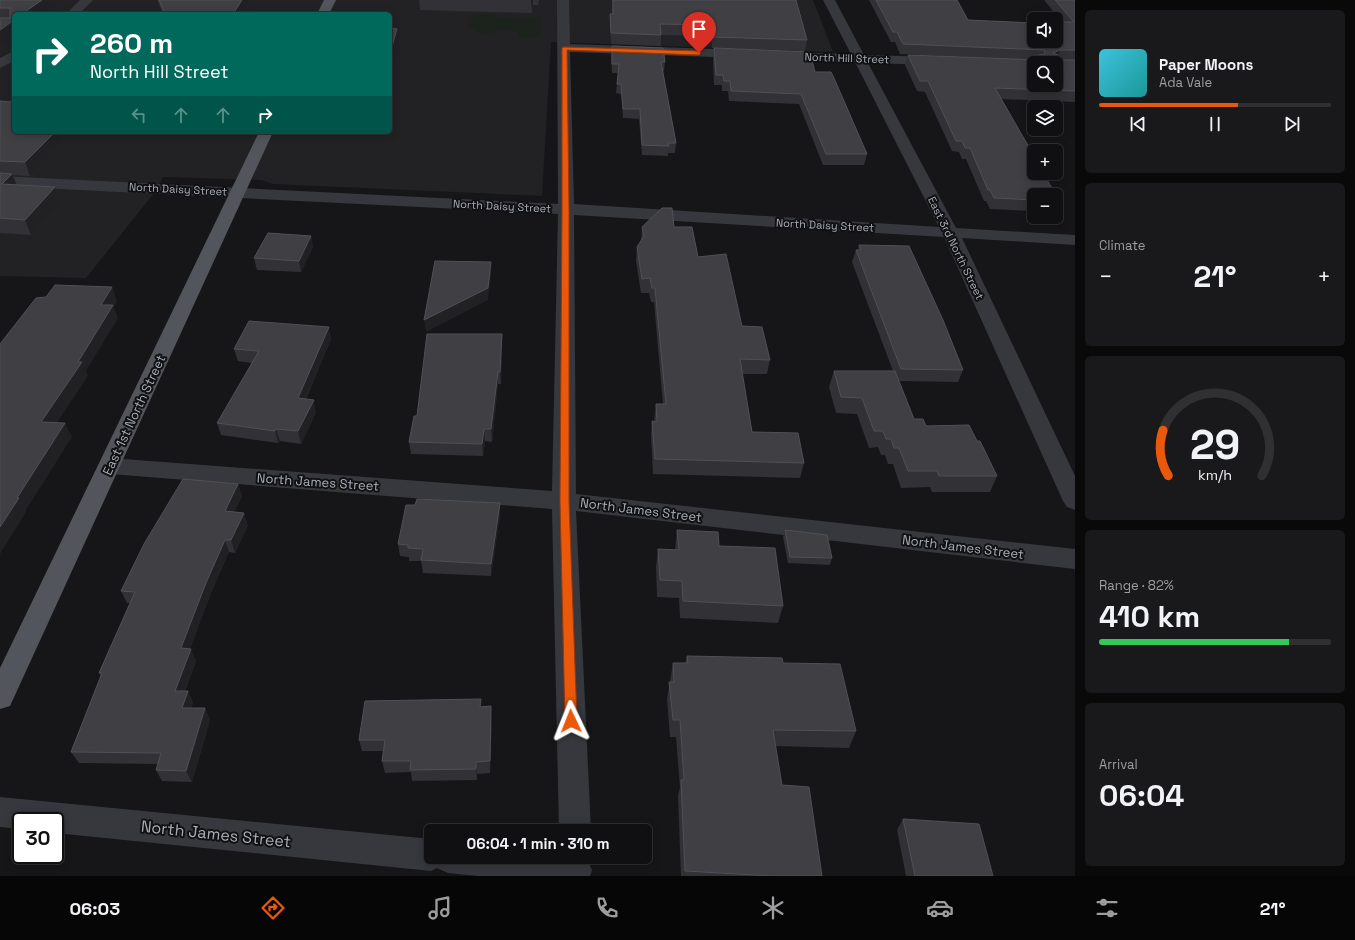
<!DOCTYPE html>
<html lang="en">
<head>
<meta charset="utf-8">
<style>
  :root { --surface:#101012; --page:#19191b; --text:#f1f3f6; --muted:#9c9d9f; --line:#303032; --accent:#ea580c }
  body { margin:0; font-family:"Space Grotesk",sans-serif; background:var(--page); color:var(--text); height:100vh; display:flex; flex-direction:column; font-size:15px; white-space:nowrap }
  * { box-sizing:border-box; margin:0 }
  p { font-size:13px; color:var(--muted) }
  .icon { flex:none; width:22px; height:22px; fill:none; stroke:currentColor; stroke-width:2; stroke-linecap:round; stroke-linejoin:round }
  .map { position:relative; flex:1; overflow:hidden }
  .sheet { display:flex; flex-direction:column; gap:10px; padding:10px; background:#09090a; width:280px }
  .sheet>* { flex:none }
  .hud { position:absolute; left:12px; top:12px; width:380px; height:122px; border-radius:6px; box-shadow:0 2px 10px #0003,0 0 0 1px var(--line); background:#00695c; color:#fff; overflow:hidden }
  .buttons { position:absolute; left:1027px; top:12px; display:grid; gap:8px }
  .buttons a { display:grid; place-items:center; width:36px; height:36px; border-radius:6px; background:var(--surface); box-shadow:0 2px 10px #0003,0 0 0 1px var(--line); font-size:20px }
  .speed { position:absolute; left:12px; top:812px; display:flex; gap:8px; font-size:20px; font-weight:700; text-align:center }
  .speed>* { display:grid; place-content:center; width:52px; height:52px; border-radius:50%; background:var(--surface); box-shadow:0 2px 10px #0003,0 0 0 1px var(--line); line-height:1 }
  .speed .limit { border:2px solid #111; border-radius:6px; background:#fff; color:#111 }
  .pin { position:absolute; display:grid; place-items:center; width:34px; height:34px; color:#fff; margin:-41px -17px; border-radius:50% 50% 50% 0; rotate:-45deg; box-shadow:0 0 4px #0007 }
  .pin .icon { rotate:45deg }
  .me { position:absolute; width:44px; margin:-22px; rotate:358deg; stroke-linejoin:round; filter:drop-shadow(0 0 3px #0008) }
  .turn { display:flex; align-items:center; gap:14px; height:84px; padding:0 12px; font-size:18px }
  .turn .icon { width:52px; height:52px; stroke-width:2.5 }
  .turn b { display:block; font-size:28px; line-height:34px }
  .lanes { display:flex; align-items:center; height:38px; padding:0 12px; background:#0003; justify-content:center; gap:20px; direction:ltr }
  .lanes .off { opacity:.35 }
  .big { font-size:30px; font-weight:700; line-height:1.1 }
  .sheet .card { flex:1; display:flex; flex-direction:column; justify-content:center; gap:6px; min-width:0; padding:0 14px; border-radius:6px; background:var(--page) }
  .sheet .dial { align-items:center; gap:0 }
  .dial svg { height:104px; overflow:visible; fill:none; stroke:var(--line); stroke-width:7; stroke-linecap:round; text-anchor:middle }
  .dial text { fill:var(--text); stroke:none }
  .song { display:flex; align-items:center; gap:12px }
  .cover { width:48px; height:48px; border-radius:6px; background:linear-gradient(135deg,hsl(190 70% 55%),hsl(180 70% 35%)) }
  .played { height:4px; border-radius:2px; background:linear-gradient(90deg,var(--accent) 60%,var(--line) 60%) }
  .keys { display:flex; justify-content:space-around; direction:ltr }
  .heat { display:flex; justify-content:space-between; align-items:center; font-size:22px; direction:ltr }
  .charge { height:6px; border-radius:3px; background:linear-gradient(90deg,#34c759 82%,var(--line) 0) }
  .trip { position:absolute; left:424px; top:824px; width:228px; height:40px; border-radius:6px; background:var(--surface); box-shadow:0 2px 10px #0003,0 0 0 1px var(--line); font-weight:700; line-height:40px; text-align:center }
  .dock { display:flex; height:64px; justify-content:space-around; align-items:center; background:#060607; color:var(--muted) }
  .dock .icon { width:28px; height:28px }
  .dock .current { color:var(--accent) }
  .dock b { font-size:18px; color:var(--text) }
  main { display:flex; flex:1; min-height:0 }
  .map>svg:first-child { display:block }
</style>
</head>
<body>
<main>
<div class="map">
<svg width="1075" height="876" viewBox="0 0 1075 876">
  <rect width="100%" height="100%" fill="#161618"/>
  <path fill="#222225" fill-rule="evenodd" d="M 0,0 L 813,0 L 833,52 L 551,42 L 542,196 L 273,184 L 261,180 L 163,177 L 155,192 L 86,278 L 0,276 ZM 14,14 L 390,14 L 390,132 L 14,132 Z"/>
  <path fill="#1c231d" d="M 474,14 L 493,14 L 497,17 L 542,17 L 539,38 L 517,38 L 518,31 L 495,30 L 495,33 L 481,33 L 469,27 Z"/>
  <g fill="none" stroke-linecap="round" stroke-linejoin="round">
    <path fill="#37383d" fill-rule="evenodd" d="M 80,0 L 93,0 L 79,14 L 66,14 Z
      M 557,0 L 569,0 L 570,44 L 743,50 L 748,51 L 750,54 L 748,57 L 743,58 L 570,52 L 574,204 L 939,227 L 855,62 L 781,60 L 776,59 L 774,56 L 776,53 L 781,52 L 851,54 L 823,0 L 835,0 L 864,55 L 937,57 L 942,58 L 944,61 L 942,64 L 937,65 L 868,63 L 956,228 L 1075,235 L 1075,245 L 962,238 L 1075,476 L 1075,510 L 1067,507 L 1063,501 L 944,237 L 574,215 L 576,494 L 1075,549 L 1075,569 L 576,511 L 591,831 L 559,831 L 552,509 L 110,474 L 102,472 L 99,466 L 102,460 L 110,458 L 552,491 L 558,214 L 0,186 L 0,176 L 558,204 Z
      M 14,51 L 14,61 L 0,68 L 0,58 Z
      M 0,797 L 431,839 L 431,857 L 583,857 L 587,859 L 592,870 L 590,876 L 478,876 L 448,873 L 437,868 L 431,871 L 55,833 L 55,821 L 21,821 L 21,829 L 0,827 Z"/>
    <path fill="#53555c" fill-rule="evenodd" d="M 324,0 L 336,0 L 329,14 L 317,14 Z
      M 259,132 L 273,132 L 10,706 L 0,709 L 0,668 Z"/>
  </g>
  <path fill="#323236" d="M 0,0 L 64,0 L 45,14 L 14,14 L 14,37 L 0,47 Z
    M 157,0 L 252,0 L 243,14 L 163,14 Z
    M 419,0 L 539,0 L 538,5 L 533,5 L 532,13 L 420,10 Z
    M 612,0 L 796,0 L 807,40 L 805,51 L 712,48 L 711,36 L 661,35 L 661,46 L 611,44 L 610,24 L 610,14 L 612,14 Z
    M 869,0 L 957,0 L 968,20 L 1061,24 L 1062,22 L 1044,0 L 1075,0 L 1075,60 L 1060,60 L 1075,60 L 1075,102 L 1001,99 L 1034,195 L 1034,211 L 990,209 L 986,201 L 984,201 L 966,159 L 962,159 L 959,152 L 952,151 L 925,92 L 917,91 L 905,65 L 908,55 L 967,57 L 900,54 L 895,42 L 891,42 Z
    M 612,46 L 665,62 L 664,71 L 663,71 L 676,143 L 675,153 L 668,153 L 668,156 L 642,155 L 639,119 L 623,118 L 621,94 L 616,93 L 618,73 L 612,73 L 611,55 Z
    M 714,48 L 815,72 L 867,154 L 864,165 L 823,165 L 799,104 L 729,101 L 728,91 L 722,91 L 722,85 L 714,85 L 713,59 Z
    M 0,101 L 10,102 L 14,132 L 60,132 L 63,142 L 30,176 L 13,175 L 17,185 L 55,187 L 61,202 L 31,235 L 0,233 Z
    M 311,132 L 374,132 L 374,134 L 311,133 Z
    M 1056,195 L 1058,199 L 1056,205 Z
    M 642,227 L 674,227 L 698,257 L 742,326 L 770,360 L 767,374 L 742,374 L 752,432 L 804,463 L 800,478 L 653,474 L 651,436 L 652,421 L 654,421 L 656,404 L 663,404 L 654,302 L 651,302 L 649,293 L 641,293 L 636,261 L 637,247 L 641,241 Z
    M 859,245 L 963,370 L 958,382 L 899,381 L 914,419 L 926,426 L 977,441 L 997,476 L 990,492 L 932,492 L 930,487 L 901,488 L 893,464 L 888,464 L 885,455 L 881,455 L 878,447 L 869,448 L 857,414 L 836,413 L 829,387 L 834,371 L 893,371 L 852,262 L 856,250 L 858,250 Z
    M 313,247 L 301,272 L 257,270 L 254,258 Z
    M 502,334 L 502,346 L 501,384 L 498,384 L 492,442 L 485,441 L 483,456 L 411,454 L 409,442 L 417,416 Z
    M 331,339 L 306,399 L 316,412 L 301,444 L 280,441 L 278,443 L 221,435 L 217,423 L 252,363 L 238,361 L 234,349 Z
    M 238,484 L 242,496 L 234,512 L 248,525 L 235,553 L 229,552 L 210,595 L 190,649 L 196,661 L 185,691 L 188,691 L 193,703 L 191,708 L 205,708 L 210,720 L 192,782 L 162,781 L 156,770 L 158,764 L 79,763 L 71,752 L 101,676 L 99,673 L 130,603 L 127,603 L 121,591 Z
    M 500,503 L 500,515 L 491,576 L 423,573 L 421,561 L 409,561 L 409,557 L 400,556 L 398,544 L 415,505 Z
    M 677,530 L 783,606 L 778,623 L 680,618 L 679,598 L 657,597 L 656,567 L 658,549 L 675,550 Z
    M 785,530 L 832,558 L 830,565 L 788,563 L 783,537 Z
    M 687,656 L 783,663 L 856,731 L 849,748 L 775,746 L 782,785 L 822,876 L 681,876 L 678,796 L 680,787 L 676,737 L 670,737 L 667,699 L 673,663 L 685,663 Z
    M 481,707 L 492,718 L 490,773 L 477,774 L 477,780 L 412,781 L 411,772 L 385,773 L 382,761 L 383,751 L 362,751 L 359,740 Z
    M 903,819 L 993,876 L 906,876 L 897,830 Z"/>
  <path fill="#212124" d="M 42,0 L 64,0 L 45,14 L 22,14 Z
    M 242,0 L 252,0 L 243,14 L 233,14 Z
    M 531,0 L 533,0 L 533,5 L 532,13 Z
    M 14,20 L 14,37 L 0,47 L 0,30 Z
    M 397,29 L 399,46 L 390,78 L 390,53 Z
    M 1060,50 L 1056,60 L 1053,53 Z
    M 47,132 L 60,132 L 63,142 L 30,176 L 25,162 Z
    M 12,174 L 18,188 L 2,184 Z
    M 55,187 L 61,202 L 31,235 L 25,220 Z
    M 311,236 L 313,247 L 301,272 L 299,261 Z
    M 491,262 L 491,274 L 488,300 L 426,332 L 424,320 Z
    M 112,287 L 117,301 L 114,307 L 118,318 L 86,371 L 88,376 L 48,436 L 41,422 L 78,362 L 101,305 Z
    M 329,327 L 331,339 L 301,410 L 298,398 Z
    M 502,334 L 502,346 L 501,384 L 500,372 Z
    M 498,372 L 498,384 L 492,442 L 491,429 Z
    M 314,400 L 316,412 L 301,444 L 298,431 Z
    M 65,423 L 72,437 L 26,510 L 26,512 L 0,554 L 0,527 L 17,498 Z
    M 276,429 L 280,441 L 278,443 L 275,431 Z
    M 484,429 L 485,441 L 483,456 L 482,444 Z
    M 238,484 L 242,496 L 229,524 L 225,511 Z
    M 500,503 L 500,515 L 491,576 L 491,564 Z
    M 244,513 L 248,525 L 235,553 L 231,540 Z
    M 225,540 L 229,552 L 210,595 L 186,660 L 181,648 L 206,583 Z
    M 191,649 L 196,661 L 180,703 L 175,691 Z
    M 188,691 L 193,703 L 188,720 L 182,708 Z
    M 491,706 L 492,718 L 490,773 L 490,761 Z
    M 205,708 L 210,720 L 192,782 L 186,771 Z
    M 476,762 L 477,774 L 477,780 L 476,769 Z"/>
  <path fill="#3f3f44" stroke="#4f5156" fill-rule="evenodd" d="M 0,0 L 42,0 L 22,14 L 14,14 L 14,20 L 0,30 L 0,18 L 10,18 L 10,8 L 0,8 Z
    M 159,0 L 242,0 L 233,14 L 165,14 Z
    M 613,0 L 796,0 L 807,40 L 713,37 L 713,25 L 660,24 L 661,35 L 611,33 L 610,14 L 613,14 Z
    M 876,0 L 957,0 L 968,20 L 1034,23 L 1034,41 L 1056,41 L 1056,24 L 1064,24 L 1062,22 L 1074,22 L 1055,0 L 1075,0 L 1075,50 L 1060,50 L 1053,53 L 1058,55 L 1060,60 L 1075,60 L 1075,91 L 995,88 L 1034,156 L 1034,173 L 1043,173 L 1056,195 L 1034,195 L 1034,200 L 994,198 L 990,190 L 988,190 L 970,148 L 965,148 L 962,141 L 956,141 L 928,81 L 920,81 L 908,55 L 1038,60 L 1039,55 L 1045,54 L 1044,50 L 903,44 L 897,32 L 893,32 ZM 1034,63 L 1056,63 L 1056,85 L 1034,85 Z
    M 390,28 L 397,29 L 390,53 Z
    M 612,46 L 663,48 L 665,62 L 661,62 L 676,143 L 668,143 L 669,146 L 642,145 L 640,109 L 623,109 L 621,84 L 617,84 L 619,64 L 612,64 Z
    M 714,48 L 810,52 L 815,72 L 831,72 L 834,78 L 867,154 L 826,154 L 801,94 L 731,91 L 730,81 L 724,81 L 723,75 L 716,75 Z
    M 14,97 L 14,132 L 55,132 L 25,162 L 0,161 L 0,101 L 10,102 Z
    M 0,173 L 12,174 L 2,184 L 55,187 L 25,220 L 0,218 Z
    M 662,208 L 672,208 L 674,227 L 692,227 L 698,257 L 726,254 L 742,326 L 762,327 L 770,360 L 740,359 L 752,432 L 798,433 L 804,463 L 655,459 L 652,421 L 657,422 L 656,404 L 666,404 L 655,288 L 652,288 L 650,278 L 642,279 L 637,247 L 644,236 L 642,227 Z
    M 268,233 L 311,236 L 299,261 L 254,258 Z
    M 859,245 L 909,246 L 943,320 L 963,370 L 901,369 L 856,250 L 861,250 Z
    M 435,261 L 491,262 L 488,288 L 424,320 Z
    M 55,285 L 112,287 L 101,305 L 113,305 L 78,362 L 82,362 L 41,422 L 65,423 L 17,498 L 19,498 L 0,527 L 0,344 L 36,298 L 46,297 Z
    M 249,321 L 329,327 L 298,398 L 314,400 L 298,431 L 276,429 L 275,431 L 217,423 L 259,351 L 234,349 Z
    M 427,334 L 502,334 L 500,372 L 498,372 L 491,429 L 484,429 L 482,444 L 409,442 L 414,416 L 417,416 Z
    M 834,371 L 895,371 L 914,419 L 923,419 L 926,426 L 969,425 L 977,441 L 980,441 L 997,476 L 939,476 L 937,471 L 908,471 L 899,448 L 894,448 L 891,439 L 886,439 L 883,431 L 874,431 L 862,398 L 841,397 Z
    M 183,479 L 238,484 L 225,511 L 244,513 L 231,540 L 225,540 L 206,583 L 181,648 L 191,649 L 175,691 L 188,691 L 182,708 L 205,708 L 186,771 L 156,770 L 161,753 L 71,752 L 102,673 L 99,673 L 135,592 L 121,591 L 144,544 Z
    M 417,499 L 500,503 L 491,564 L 421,560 L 423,549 L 408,548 L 408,545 L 398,544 L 406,505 L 415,505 Z
    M 677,530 L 718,532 L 719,546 L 775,548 L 783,606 L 683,601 L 682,581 L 660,580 L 658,549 L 679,550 Z
    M 785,530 L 827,535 L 832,558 L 790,557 Z
    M 687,656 L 782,658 L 783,663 L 840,664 L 856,731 L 773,730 L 782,785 L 809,787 L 822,876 L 772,876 L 685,871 L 681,780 L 684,780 L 680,720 L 673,720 L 669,682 L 674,682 L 673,663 L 688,663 Z
    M 481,699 L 480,707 L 491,706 L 490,761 L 476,762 L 476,769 L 410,770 L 411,761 L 382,761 L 385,740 L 359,740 L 365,701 Z
    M 903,819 L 979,824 L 993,876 L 915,876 Z"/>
  <path fill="#ea580c" stroke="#983908" d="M 564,47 L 699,51 L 701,53 L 699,55 L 567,50 L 569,210 L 569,501 L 577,721 L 575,725 L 571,726 L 567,725 L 565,721 L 560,501 L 562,210 L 562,48 Z"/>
  <g text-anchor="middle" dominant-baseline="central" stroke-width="4" stroke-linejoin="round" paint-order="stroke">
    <g font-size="11" fill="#a8adb8" stroke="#111113">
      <text transform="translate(847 58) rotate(2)">North Hill Street</text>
      <text transform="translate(178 189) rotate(3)">North Daisy Street</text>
      <text transform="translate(502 206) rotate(3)">North Daisy Street</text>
      <text transform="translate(825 225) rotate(3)">North Daisy Street</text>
      <text transform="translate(956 248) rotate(64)">East 3rd North Street</text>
    </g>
    <g font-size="13" fill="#a8adb8" stroke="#111113">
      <text transform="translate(134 415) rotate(-65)">East 1st North Street</text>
      <text transform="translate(318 482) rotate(4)">North James Street</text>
      <text transform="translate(641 510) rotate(7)">North James Street</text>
      <text transform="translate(963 547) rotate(7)">North James Street</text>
    </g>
    <g font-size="16" fill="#a8adb8" stroke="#111113">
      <text transform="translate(216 834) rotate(6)">North James Street</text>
    </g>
  </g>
</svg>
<div class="buttons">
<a><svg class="icon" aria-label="sound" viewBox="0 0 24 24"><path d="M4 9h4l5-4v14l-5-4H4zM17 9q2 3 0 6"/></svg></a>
<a><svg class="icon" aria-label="search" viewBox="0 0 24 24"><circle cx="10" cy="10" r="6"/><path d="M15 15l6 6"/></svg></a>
<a><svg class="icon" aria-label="layers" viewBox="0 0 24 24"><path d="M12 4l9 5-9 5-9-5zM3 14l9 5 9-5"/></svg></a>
<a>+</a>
<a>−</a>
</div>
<div class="speed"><div class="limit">30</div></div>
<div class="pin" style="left:699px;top:53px;background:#d93025"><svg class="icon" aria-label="arrive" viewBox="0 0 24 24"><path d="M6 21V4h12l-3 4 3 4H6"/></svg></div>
<svg class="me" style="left:571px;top:721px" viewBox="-20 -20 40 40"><path d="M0-17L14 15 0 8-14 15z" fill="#ea580c" stroke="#fff" stroke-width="4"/></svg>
<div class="trip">06:04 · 1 min · 310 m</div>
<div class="hud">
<div class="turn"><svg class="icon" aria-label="right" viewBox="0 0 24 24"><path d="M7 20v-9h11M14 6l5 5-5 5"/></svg><div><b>260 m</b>North Hill Street</div></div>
<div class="lanes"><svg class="icon off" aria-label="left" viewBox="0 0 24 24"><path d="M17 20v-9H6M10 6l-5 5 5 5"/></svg><svg class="icon off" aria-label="ahead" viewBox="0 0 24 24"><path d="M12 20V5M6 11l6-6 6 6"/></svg><svg class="icon off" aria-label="ahead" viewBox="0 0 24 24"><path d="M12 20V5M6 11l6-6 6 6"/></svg><svg class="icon" aria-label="right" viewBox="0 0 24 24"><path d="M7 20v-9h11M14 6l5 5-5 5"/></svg></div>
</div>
</div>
<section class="sheet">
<div class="card">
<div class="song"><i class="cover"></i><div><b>Paper Moons</b><p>Ada Vale</p></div></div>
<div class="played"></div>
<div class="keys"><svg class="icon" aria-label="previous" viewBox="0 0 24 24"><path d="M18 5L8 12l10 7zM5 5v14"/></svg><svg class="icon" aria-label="pause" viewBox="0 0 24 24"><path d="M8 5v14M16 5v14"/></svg><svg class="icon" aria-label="next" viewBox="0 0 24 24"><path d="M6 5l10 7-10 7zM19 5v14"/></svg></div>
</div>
<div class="card"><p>Climate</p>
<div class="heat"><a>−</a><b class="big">21°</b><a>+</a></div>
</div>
<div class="card dial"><svg viewBox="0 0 100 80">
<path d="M14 69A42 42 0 1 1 86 69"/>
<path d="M14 69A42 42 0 0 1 10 34" stroke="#ea580c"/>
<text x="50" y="56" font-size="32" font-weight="700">29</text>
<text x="50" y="72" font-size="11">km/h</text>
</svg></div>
<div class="card"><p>Range · 82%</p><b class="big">410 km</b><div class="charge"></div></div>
<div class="card"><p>Arrival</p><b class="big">06:04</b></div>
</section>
</main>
<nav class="dock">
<b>06:03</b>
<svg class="icon current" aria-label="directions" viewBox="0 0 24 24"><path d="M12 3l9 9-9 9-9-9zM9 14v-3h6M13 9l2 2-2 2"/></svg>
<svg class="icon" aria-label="music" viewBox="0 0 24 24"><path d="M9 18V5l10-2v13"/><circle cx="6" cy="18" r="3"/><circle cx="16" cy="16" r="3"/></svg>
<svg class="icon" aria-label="phone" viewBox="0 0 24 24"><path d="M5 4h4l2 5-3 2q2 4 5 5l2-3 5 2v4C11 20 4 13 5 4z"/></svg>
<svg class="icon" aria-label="climate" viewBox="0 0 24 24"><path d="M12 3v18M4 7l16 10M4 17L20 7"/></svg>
<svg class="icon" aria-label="car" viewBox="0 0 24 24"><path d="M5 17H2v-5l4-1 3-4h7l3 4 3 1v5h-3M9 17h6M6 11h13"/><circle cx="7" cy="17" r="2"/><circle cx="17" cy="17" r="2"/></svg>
<svg class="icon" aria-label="filters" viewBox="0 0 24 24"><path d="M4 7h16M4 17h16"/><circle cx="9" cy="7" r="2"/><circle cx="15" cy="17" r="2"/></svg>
<b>21°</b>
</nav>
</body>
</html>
